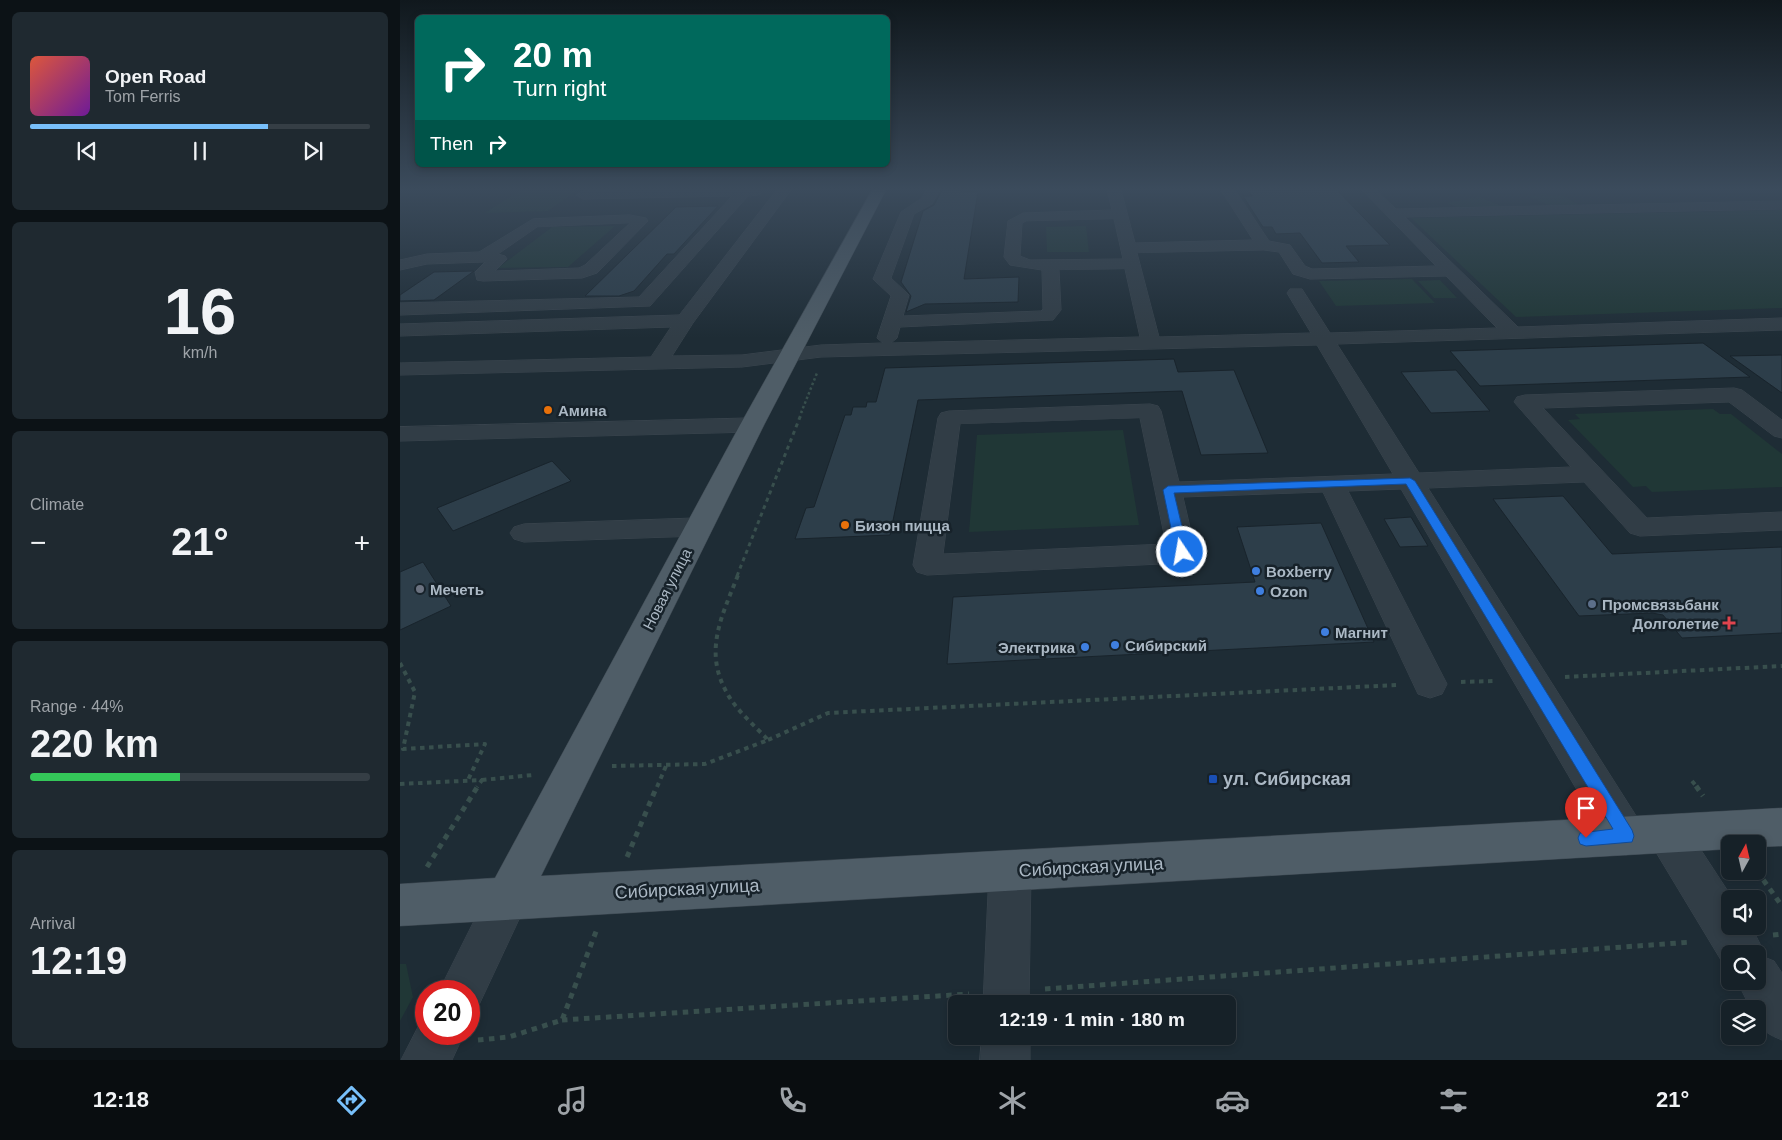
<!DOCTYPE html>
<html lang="en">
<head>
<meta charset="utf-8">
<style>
  :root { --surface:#162128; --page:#1f2930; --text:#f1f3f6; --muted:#9ea3a8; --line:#353e45; --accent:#78c0fb }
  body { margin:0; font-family:Helvetica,sans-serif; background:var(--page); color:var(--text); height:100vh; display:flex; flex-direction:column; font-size:19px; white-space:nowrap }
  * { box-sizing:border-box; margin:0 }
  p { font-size:16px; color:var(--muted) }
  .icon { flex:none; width:28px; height:28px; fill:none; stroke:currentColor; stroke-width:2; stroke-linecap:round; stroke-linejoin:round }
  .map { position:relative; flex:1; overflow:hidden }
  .drawer { display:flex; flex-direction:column; gap:12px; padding:12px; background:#0c1216; width:400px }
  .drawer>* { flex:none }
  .top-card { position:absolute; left:15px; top:15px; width:475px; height:152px; border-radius:8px; box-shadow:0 2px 8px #0003,0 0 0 1px var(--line); background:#00695c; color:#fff; overflow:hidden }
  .needle { width:32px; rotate:8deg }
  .buttons { position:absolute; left:1321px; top:835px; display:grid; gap:10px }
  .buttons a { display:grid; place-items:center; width:45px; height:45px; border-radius:8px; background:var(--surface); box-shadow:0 2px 8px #0003,0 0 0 1px var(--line); font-size:25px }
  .speed { position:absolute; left:15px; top:980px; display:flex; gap:10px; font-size:25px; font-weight:700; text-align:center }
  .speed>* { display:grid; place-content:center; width:65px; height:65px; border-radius:50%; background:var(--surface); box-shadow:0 2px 8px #0003,0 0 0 1px var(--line); line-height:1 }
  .speed .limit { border:8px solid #d22; background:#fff; color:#111 }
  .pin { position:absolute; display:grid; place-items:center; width:42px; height:42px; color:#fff; margin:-51px -21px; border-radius:50% 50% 50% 0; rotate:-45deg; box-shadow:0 0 5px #0007 }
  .pin .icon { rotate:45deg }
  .me { position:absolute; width:55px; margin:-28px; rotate:348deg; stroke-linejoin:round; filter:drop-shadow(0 0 4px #0008) }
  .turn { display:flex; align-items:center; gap:18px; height:105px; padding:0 15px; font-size:22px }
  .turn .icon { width:65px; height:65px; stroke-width:2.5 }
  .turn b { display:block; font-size:35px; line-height:42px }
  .then { display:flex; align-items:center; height:48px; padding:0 15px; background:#0003; gap:10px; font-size:19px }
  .big { font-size:38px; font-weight:700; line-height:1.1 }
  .drawer .widget { flex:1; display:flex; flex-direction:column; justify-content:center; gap:8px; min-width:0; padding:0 18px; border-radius:8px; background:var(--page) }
  .drawer .dial { align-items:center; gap:0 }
  .dial b { font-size:65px; line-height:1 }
  .song { display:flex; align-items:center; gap:15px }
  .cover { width:60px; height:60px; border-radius:8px; background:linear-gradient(135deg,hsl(10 70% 55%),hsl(280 70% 35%)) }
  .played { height:5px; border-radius:2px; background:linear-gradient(90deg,var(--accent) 70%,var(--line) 70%) }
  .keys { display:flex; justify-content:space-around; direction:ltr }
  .heat { display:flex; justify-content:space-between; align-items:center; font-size:28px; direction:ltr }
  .charge { height:8px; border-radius:4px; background:linear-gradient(90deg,#34c759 44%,var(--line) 0) }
  .trip { position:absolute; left:548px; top:995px; width:288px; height:50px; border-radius:8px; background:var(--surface); box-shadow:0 2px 8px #0003,0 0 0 1px var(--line); font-weight:700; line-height:50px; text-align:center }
  .tabs { display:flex; height:80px; justify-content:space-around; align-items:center; background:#090d10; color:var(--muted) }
  .tabs .icon { width:35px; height:35px }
  .tabs .current { color:var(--accent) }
  .tabs b { font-size:22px; color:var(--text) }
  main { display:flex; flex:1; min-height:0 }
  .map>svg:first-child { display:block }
</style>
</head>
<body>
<main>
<section class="drawer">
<div class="widget">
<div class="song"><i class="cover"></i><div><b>Open Road</b><p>Tom Ferris</p></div></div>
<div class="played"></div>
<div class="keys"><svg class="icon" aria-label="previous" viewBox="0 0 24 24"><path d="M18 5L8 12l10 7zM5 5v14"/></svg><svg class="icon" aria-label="pause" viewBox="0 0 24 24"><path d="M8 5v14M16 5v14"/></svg><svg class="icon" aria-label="next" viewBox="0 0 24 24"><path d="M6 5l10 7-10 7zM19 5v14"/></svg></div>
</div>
<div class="widget dial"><b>16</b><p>km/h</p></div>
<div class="widget"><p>Climate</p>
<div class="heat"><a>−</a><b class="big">21°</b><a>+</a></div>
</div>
<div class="widget"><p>Range · 44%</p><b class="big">220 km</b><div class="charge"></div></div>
<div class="widget"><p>Arrival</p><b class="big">12:19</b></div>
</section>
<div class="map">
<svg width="1382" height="1060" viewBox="0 0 1382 1060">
  <rect width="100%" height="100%" fill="#1e2c35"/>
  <path fill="#203736" d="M 121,190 L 178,190 L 148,211 L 85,213 Z
    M 1144,194 L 1163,196 L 1179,205 L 1151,206 L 1128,196 Z
    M 1079,197 L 1104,207 L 1059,208 L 1047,203 Z
    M 1382,210 L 1382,308 L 1116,317 L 1011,218 Z
    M 215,226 L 168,267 L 98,268 L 152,227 Z
    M 686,226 L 689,252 L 647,252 L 646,227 Z
    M 1012,279 L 1035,303 L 936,306 L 919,281 Z
    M 1040,280 L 1057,298 L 1034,298 L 1018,281 Z
    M 1313,409 L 1320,414 L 1331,414 L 1382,454 L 1382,487 L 1252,492 L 1246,486 L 1233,487 L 1168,420 L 1180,419 L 1175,414 Z
    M 723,430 L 739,525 L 569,532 L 577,435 Z
    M 0,964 L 6,964 L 13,997 L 0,1021 Z"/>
  <path fill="#2d3e4a" stroke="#19242c" d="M 542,190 L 578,192 L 564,279 L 619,277 L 618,302 L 525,304 L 506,312 L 511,296 L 501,282 L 523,211 L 534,205 Z
    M 848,190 L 937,190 L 990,245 L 946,246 L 959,262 L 922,263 L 900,233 L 876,234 L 872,227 L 863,227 L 843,196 L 852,196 Z
    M 318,206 L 274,254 L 267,254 L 234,291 L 219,296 L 185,296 L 276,207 Z
    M 74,271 L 34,300 L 0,301 L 0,295 L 34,272 Z
    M 1303,343 L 1350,377 L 1080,386 L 1050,351 Z
    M 1382,355 L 1382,393 L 1330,356 Z
    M 774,359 L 778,372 L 834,370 L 868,453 L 801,455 L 782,391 L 518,400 L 490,535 L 395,539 L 406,508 L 414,507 L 445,415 L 451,415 L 453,407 L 466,407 L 467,402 L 476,402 L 485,368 Z
    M 1056,370 L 1090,411 L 1031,413 L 1001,372 Z
    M 152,461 L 171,481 L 53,531 L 37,508 Z
    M 1163,496 L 1212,554 L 1382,547 L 1382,633 L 1282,638 L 1263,615 L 1252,613 L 1179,616 L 1093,499 Z
    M 1011,517 L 1028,546 L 1000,547 L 984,519 Z
    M 921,523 L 974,642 L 547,664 L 553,597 L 855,582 L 837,527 Z
    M 23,562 L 51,606 L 0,630 L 0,572 Z"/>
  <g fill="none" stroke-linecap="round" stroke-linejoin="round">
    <g stroke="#3b464f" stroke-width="1">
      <path id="minor" d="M 249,190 L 359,190 L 361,192 L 359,195 L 348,196 L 250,306 L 0,315 L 0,303 L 239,297 L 332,196 L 183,199 L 176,195 L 183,191 Z
        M 377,190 L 391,190 L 293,323 L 272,356 L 342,355 L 421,345 L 483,343 L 477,338 L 491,296 L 473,279 L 501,212 L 522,198 L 526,190 L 540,190 L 532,204 L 514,214 L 491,278 L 509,295 L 503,316 L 641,311 L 643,309 L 642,270 L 610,265 L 604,257 L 608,221 L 623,213 L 712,210 L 707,190 L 721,190 L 735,243 L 853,240 L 821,190 L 835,190 L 869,241 L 890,245 L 905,266 L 912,269 L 1036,266 L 962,190 L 976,190 L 996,209 L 1382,201 L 1382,209 L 1005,217 L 1118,327 L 1382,318 L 1382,330 L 937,344 L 1019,473 L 1171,467 L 1114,402 L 1117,397 L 1125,395 L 1334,388 L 1342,390 L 1382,420 L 1382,438 L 1374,436 L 1329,402 L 1143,408 L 1247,518 L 1382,512 L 1382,530 L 1240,536 L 1230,533 L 1184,482 L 1028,488 L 1240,822 L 1246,836 L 1240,850 L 1226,855 L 1212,850 L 1001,489 L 948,491 L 1047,684 L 1042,694 L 1030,698 L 1018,694 L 923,492 L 783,497 L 796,553 L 792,560 L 782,563 L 527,575 L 517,572 L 513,565 L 538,418 L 541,413 L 549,411 L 750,404 L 758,406 L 761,411 L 779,482 L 993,474 L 917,345 L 421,357 L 342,367 L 0,375 L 0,363 L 251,357 L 271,327 L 0,336 L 0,324 L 279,315 ZM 714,219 L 723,259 L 630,260 L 620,256 L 622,223 L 626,221 ZM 864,250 L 879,252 L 893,274 L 910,279 L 1046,276 L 1097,328 L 930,333 L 902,289 L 890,289 L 887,293 L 911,333 L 759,337 L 737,253 ZM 725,269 L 740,337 L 491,343 L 497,338 L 500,327 L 653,320 L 661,310 L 659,270 ZM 740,418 L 766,544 L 543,554 L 560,424 Z
        M 230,215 L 246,218 L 248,221 L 197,273 L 182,278 L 83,281 L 77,280 L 75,272 L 85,262 L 83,262 L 27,264 L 0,270 L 0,260 L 27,254 L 79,252 L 133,219 ZM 230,223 L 185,265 L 179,268 L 95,271 L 107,259 L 105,256 L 98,254 L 137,227 Z
        M 352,418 L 360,420 L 364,425 L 360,430 L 352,432 L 0,441 L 0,427 Z
        M 298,518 L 308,521 L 312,527 L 308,533 L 298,536 L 124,542 L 114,539 L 110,533 L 114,527 L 124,524 Z
        M 1268,816 L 1282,821 L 1333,899 L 1330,899 L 1330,926 L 1351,926 L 1365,954 L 1364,957 L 1374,961 L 1382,973 L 1382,1040 C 1365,1033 1358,1029 1358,1009 L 1351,1009 L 1337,981 L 1358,981 L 1358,954 L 1330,954 L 1330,971 L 1327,970 L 1254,849 L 1248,835 L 1254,821 Z
        M 610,851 L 625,857 L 631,872 L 629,1004 L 583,1004 L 589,872 L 595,857 Z
        M 108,877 L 123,883 L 129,898 L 78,1007 L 69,1011 L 69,991 L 39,991 L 93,883 Z
        M 26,1016 L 26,1034 L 64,1034 L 52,1060 L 1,1060 L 23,1017 Z
        M 582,1036 L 630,1036 L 630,1060 L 580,1060 Z"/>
    </g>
    <g stroke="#3b464f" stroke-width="1">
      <path id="major" d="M 472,190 L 486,190 L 364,425 L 141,876 L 1382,808 L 1382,846 L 1358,847 L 1358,844 L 1330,844 L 1330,849 L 0,926 L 0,884 L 95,878 L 340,425 Z"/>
    </g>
    <path stroke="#384f4d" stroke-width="2.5" stroke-dasharray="2.5 2.5" stroke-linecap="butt" d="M 401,413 L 417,373"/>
    <path stroke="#384f4d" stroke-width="3" stroke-dasharray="4 4" stroke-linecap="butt" d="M 337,576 L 402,412"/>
    <path stroke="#384f4d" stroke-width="4" stroke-dasharray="4.5 4.5" stroke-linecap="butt" d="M 0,663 L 15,692 L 3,749 L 85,744 L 68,780
      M 1165,677 L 1382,666
      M 1061,682 L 1094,681
      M 368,740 L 428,713 L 997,685
      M 212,766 L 305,764 L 368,740 C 355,726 336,710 327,693 C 303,651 322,616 338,575
      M 82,780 L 133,775
      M 1292,781 L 1297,787
      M 0,784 L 82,780 L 77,787
      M 257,787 L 266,766"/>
    <path stroke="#384f4d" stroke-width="5" stroke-dasharray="5.5 5.5" stroke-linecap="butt" d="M 1296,786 L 1303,796
      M 227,857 L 257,786
      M 27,867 L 78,786
      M 1357,871 L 1382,906
      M 1373,935 L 1382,934
      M 645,989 L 1292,942
      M 162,1020 L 569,994
      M 78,1040 L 109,1037 L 162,1020 L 197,929"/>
    <use href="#minor" fill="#313d46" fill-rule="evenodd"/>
    <use href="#major" fill="#4f5d67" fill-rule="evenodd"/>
  </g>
  <linearGradient id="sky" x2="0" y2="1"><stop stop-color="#10181d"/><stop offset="0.56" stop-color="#3b4b5c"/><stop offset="1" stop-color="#3b4b5c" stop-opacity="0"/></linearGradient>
  <rect width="1382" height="338" fill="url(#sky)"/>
  <path fill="#1a73e8" stroke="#114b97" d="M 1010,478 L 1015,481 L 1232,830 L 1234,836 L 1232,842 L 1186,846 L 1180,844 L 1178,838 L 1180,833 L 1213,829 L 1006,484 L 774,493 L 788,552 L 782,556 L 776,552 L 763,490 L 768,486 Z"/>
  <g fill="#e8710a" stroke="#17222a" stroke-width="2">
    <circle cx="148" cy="410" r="5"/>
    <circle cx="445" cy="525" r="5"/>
  </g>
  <g fill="#3f7fe0" stroke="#17222a" stroke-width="2">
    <circle cx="856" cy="571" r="5"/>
    <circle cx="860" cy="591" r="5"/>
    <circle cx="925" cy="632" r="5"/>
    <circle cx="715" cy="645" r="5"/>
    <circle cx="685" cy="647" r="5"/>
  </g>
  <circle fill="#6b7280" stroke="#17222a" stroke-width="2" cx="20" cy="589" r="5"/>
  <circle fill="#5c6f8a" stroke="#17222a" stroke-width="2" cx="1192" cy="604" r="5"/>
  <path fill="#e0444e" stroke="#17222a" stroke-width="2" d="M1326.5 615.5h5v5h5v5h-5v5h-5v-5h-5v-5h5z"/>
  <rect fill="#1a4fb4" stroke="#17222a" stroke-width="2" x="808" y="774" width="10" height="10" rx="2.5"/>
  <g text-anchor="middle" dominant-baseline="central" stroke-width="5" stroke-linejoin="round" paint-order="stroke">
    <g font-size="15" font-weight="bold" fill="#abb8c4" stroke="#17222a" text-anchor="start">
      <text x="158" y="410">Амина</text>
      <text x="455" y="525">Бизон пицца</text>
      <text x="866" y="571">Boxberry</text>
      <text x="30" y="589">Мечеть</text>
      <text x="870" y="591">Ozon</text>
      <text x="1202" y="604">Промсвязьбанк</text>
      <text x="1319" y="623" text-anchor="end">Долголетие</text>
      <text x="935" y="632">Магнит</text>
      <text x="725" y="645">Сибирский</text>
      <text x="675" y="647" text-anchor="end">Электрика</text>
    </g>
    <g font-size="15" fill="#abb8c4" stroke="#17222a">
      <text transform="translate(267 589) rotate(-63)">Новая улица</text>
    </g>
    <g font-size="18" font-weight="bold" fill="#abb8c4" stroke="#17222a" text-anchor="start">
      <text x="823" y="779">ул. Сибирская</text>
    </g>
    <g font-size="18" fill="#abb8c4" stroke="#17222a">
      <text transform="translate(691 867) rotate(-3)">Сибирская улица</text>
      <text transform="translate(287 889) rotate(-3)">Сибирская улица</text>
    </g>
  </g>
</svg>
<div class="buttons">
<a><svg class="needle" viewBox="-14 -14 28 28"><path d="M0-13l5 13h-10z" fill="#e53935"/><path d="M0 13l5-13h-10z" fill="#9ea3a8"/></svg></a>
<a><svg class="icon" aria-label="sound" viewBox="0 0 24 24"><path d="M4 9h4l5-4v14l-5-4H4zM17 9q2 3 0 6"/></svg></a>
<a><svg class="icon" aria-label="search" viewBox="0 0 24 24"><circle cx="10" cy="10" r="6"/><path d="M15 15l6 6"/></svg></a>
<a><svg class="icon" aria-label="layers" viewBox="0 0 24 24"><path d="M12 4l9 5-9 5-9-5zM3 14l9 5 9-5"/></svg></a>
</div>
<div class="speed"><div class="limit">20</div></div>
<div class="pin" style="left:1186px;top:838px;background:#d93025"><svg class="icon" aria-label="arrive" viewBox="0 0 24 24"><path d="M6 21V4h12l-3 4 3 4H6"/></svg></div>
<svg class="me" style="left:782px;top:552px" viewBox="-20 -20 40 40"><circle r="17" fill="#1a73e8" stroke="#fff" stroke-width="3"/><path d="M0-11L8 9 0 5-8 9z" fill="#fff"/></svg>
<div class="trip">12:19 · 1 min · 180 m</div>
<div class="top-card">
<div class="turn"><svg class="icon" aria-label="right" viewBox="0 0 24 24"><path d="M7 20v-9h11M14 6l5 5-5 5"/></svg><div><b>20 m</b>Turn right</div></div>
<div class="then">Then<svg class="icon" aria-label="right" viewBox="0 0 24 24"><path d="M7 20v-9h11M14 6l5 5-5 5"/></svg></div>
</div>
</div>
</main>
<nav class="tabs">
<b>12:18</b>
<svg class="icon current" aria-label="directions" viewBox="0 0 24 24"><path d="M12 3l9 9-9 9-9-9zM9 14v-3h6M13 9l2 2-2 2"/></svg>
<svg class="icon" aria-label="music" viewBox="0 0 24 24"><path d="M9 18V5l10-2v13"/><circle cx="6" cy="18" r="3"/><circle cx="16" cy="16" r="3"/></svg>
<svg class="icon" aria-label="phone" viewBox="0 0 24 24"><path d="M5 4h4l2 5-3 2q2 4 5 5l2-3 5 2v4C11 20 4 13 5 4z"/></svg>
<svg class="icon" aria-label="climate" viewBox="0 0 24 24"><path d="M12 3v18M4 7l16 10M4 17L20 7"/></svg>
<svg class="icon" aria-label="car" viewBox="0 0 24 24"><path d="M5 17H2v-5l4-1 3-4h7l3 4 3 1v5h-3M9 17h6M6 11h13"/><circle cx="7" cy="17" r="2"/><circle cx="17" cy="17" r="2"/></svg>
<svg class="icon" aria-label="filters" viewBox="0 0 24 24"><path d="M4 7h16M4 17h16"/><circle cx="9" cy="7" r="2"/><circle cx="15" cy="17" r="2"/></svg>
<b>21°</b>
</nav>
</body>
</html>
